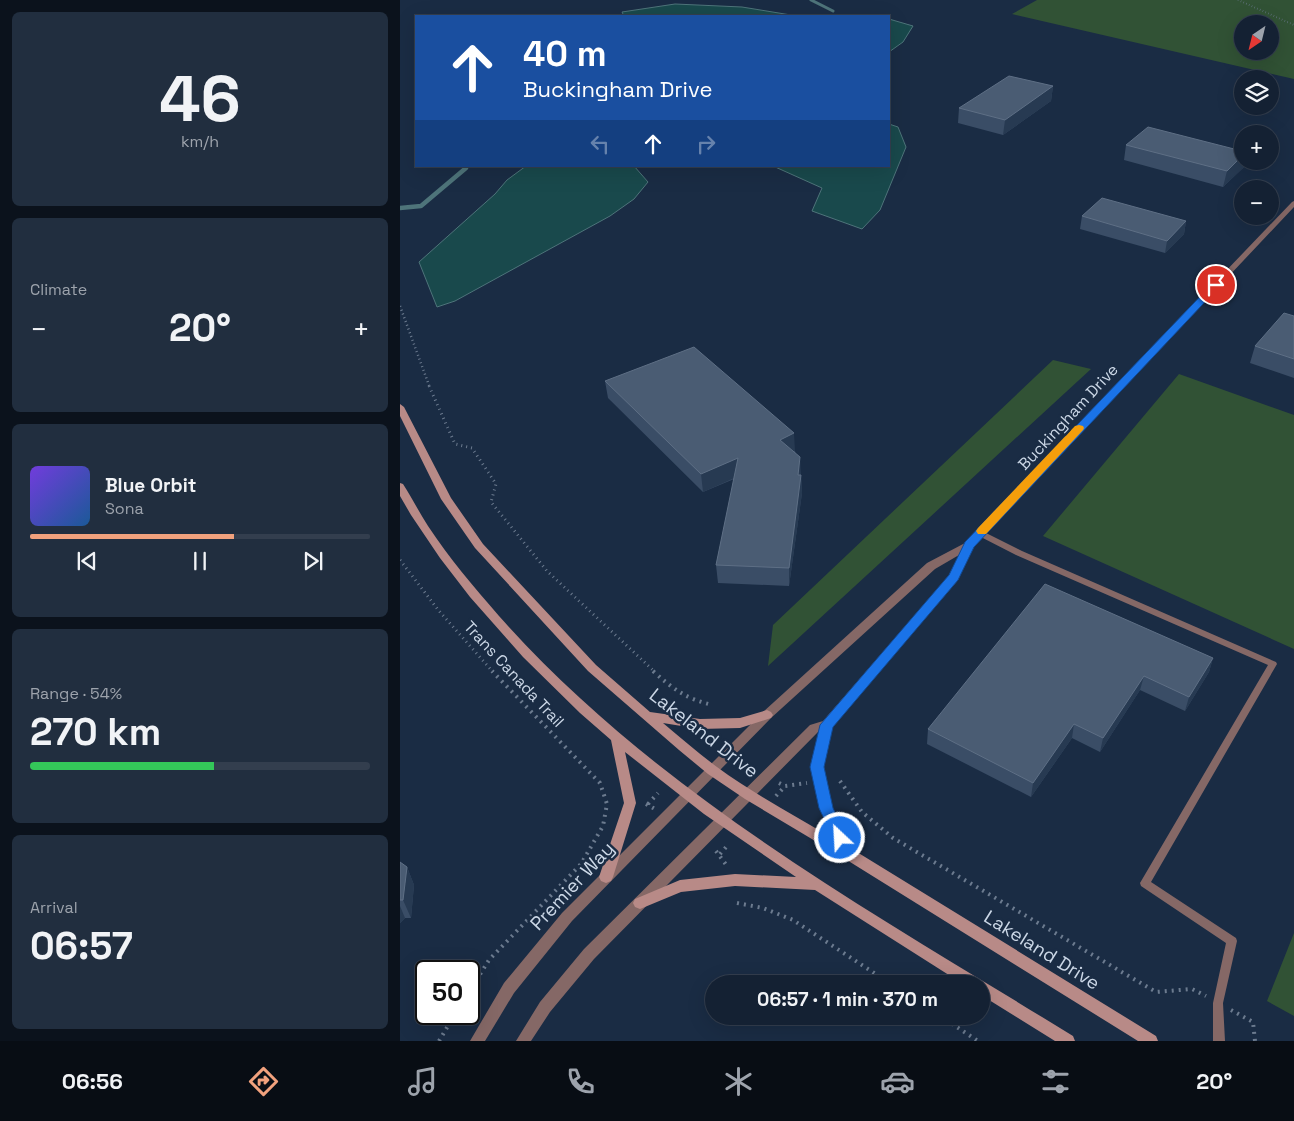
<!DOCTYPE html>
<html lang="en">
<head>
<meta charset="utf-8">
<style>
  :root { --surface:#142133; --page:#212e3f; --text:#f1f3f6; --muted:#9da3ac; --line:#333e4e; --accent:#f1a17d }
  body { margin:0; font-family:"Space Grotesk",sans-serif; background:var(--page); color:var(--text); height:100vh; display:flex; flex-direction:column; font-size:19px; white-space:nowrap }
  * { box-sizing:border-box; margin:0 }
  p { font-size:16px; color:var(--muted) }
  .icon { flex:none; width:28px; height:28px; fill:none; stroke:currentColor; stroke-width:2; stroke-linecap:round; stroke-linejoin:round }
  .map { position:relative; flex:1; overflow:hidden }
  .side { display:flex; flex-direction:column; gap:12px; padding:12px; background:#0b121c; width:400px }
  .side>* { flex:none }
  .banner { position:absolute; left:15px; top:15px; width:475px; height:152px; border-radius:0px; box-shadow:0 5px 20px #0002,0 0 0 1px var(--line); background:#1a4fa0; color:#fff; overflow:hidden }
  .needle { width:32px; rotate:215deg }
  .tools { position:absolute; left:834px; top:15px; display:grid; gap:10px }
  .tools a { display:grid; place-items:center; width:45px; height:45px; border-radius:50%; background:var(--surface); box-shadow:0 5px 20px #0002,0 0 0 1px var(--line); font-size:25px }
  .speed { position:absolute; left:15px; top:960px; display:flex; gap:10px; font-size:25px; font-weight:700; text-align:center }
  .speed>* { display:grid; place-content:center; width:65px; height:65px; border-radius:50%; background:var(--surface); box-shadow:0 5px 20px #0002,0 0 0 1px var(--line); line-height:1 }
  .speed .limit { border:2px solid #111; border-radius:8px; background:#fff; color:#111 }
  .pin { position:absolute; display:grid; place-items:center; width:42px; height:42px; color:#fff; margin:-21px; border:2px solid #fff; border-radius:50%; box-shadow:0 1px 5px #0007 }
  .me { position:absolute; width:55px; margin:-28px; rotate:335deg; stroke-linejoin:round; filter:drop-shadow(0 0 4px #0008) }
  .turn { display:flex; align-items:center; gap:18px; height:105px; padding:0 25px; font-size:22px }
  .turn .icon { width:65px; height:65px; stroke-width:2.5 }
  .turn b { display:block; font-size:35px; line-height:42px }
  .lanes { display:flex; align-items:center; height:48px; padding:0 25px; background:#0003; justify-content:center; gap:25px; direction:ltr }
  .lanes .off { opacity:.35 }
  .big { font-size:38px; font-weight:700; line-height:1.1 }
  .side .widget { flex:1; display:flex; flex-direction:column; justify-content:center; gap:8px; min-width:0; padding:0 18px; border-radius:8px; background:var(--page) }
  .side .dial { align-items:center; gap:0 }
  .dial b { font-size:65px; line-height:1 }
  .song { display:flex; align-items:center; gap:15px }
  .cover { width:60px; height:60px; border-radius:8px; background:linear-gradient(135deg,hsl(260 70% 55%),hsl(210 70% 35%)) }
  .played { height:5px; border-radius:2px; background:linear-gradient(90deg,var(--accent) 60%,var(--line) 60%) }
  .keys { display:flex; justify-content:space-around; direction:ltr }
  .heat { display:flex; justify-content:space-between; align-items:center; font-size:28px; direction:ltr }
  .charge { height:8px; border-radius:4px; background:linear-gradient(90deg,#34c759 54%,var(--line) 0) }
  .trip { position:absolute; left:305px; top:975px; width:285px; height:50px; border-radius:25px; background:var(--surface); box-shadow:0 5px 20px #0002,0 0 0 1px var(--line); font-weight:700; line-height:50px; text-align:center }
  .tab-bar { display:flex; height:80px; justify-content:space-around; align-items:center; background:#080d14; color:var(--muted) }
  .tab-bar .icon { width:35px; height:35px }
  .tab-bar .active { color:var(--accent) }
  .tab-bar b { font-size:22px; color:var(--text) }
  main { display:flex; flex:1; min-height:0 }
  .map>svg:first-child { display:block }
</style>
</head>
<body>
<main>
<section class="side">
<div class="widget dial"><b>46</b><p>km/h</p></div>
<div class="widget"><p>Climate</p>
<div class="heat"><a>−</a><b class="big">20°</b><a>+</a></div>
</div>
<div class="widget">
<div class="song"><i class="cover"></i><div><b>Blue Orbit</b><p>Sona</p></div></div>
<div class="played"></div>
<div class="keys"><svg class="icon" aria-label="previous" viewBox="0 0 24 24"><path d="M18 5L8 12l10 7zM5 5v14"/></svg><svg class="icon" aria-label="pause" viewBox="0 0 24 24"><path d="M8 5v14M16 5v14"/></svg><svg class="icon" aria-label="next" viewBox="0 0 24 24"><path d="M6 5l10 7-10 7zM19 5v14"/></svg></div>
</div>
<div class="widget"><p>Range · 54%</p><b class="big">270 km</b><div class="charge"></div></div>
<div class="widget"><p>Arrival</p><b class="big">06:57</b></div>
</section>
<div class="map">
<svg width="894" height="1041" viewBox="0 0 894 1041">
  <rect width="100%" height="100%" fill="#1a2c44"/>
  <path fill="#315235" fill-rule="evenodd" d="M 637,0 L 894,0 L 894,79 L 612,14 ZM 842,24 L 870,24 L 870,51 L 842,51 Z
    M 653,360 L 691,369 L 368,666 L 373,625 Z
    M 779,374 L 894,415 L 894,649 L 643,536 Z
    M 894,933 L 894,1016 L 867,1001 Z"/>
  <path fill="#19494c" stroke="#4e747a" d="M 275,4 L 342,7 L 397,16 L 224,16 L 222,12 Z
    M 489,19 L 513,26 L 503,42 L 489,52 Z
    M 489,124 L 498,127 L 506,147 L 480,210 L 462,229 L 412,211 L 422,188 L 373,166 L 489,166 Z
    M 126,166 L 234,166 L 248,182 L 234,199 L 210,216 L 55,301 L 37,307 L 19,262 L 95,194 L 107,180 Z"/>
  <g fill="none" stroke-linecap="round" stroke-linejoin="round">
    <path stroke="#4e747a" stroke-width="3" d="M 411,0 L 433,11
      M 65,169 L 68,166"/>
    <path stroke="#4e747a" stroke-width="4.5" d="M 0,208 L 21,206 L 66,168"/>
    <path stroke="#6c7b8f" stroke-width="2" stroke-dasharray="0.5 2.5" stroke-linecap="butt" d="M 838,0 L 894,25"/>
    <path stroke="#6c7b8f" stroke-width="2.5" stroke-dasharray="1 3" stroke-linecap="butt" d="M 0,306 L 30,388"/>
    <path stroke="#6c7b8f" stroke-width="3" stroke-dasharray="1 4" stroke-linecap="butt" d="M 29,386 L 55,444 L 72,448 L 96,484 L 91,502 L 147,571 L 255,672
      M 0,560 L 39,611 L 93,672"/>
    <path stroke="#6c7b8f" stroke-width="4" stroke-dasharray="2 5" stroke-linecap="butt" d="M 253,671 C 273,689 286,699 313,705
      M 308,746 L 316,739 L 316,735
      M 440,781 L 462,812 L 493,838 L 756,992 L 792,989 L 806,996
      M 379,783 L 385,786 L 407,783
      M 376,796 L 385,786
      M 246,804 L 255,809
      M 248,804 L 258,793
      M 316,851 L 327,866
      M 320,854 L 327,846
      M 337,903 L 363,908 L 393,920 L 491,984
      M 69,992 L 89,960 L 181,864 L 203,826 L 207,804 L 200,783 L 92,671
      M 831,1010 L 853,1022 L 855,1041
      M 540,1016 L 578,1041
      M 39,1041 L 55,1014"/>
    <path fill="#856866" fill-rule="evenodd" d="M 580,530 L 622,551 L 876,662 L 877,664 L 751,882 L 836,938 L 837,941 L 823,1003 L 825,1041 L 813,1041 L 813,1003 L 826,943 L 741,886 L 740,883 L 868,665 L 616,555 L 577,535 L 576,533 L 577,531 Z"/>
    <path fill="#856866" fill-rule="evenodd" d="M 894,201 L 894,207 L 573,547 L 558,580 L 431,728 L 418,732 L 194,959 L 150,1012 L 131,1041 L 116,1041 L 140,1002 L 184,949 L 410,725 L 423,721 L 550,575 L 559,555 L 535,569 L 371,718 L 172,921 L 114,993 L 85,1041 L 70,1041 L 104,983 L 162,913 L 363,712 L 527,563 L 565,543 L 892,202 Z"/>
    <path fill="#b88a87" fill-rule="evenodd" d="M 0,404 L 4,407 L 51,498 L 83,544 L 196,665 L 250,712 L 300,719 L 340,718 L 367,710 L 371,712 L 373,715 L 371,718 L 340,728 L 300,729 L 263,723 C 281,738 298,753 317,767 C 354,794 395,816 434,839 L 420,807 L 411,767 L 421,725 L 423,722 L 427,720 L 431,722 L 433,725 L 423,767 L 432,807 L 452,849 L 756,1036 L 758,1041 L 738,1041 L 442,857 L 345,799 L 308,774 L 279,750 L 188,671 L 75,548 L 41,499 L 0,416 Z
      M 0,483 L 3,484 C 12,498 19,512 28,526 C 49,558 74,587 99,616 C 258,795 472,912 673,1036 L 675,1041 L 655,1041 L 581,995 L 581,984 L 563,984 L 415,890 L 335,886 L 281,892 L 240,909 L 235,907 L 233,903 L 235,899 L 280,880 L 335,874 L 396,877 L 304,814 L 225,752 L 236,803 L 213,877 L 211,881 L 206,883 L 201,881 L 199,877 L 224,803 L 211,740 L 180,713 L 123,657 L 70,597 L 40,558 L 11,515 L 0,496 Z"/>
  </g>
  <path fill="#3a4d66" d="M 653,86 L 651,101 L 603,135 L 558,123 L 559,108 Z
    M 726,145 L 842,161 L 845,161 L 844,167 L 823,187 L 724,160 Z
    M 682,216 L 786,221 L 784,234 L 765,253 L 680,229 Z
    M 894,316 L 894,378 L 850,363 L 855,346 Z
    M 205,381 L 395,451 L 401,475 L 402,493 L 389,586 L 318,583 L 316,565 L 334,479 L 303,492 L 208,398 Z
    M 813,658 L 809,672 L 785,711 L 740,690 L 700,752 L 672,738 L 631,797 L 527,744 L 528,729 Z
    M 0,862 L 7,867 L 14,885 L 11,918 L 5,918 L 0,923 Z"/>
  <path fill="#273a52" d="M 653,86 L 651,101 L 603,135 L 605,120 Z
    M 842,156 L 842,161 L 845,161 L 844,167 L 823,187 L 827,171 Z
    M 786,221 L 784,234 L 765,253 L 767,241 Z
    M 394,433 L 395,451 L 381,458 L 380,440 Z
    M 400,457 L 401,475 L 398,475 Z
    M 338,458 L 339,476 L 303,492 L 301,474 Z
    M 401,475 L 402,493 L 389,586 L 389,568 Z
    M 813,658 L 809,672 L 785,711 L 789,697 Z
    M 744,676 L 740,690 L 700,752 L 703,738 Z
    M 674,724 L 672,738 L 631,797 L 633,783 Z
    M 7,867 L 14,885 L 11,918 L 3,900 Z
    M 0,906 L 5,918 L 0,923 Z"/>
  <path fill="#4a5c73" stroke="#5e6f85" d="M 609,76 L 653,86 L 605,120 L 559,108 Z
    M 748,127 L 842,151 L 842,156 L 827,171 L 726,145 Z
    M 702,198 L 786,221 L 767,241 L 682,216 Z
    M 884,313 L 894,316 L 894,359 L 855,346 Z
    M 294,347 L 394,433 L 380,440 L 400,457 L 398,475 L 401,475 L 389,568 L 316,565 L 338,458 L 301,474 L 205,381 Z
    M 645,584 L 813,658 L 789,697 L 744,676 L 703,738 L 674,724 L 633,783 L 528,729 Z
    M 0,862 L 7,867 L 3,900 L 0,900 Z"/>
  <path fill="#1a73e8" stroke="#114b97" d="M 816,282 L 820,285 L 819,287 L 574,547 L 558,580 L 433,727 L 424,767 L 433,808 L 447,838 L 445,842 L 440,844 L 435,842 L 419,808 L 410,767 L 420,725 L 549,575 L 565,542 L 813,283 Z"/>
  <path fill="#f59e0b" d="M 679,425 L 683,426 L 684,428 L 683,430 L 586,534 L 578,534 L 576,531 L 578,528 L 675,426 Z"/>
  <g text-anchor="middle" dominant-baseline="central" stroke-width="5" stroke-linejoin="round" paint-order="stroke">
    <g font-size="16" fill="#cbd7e6" stroke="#1a2c44">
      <text transform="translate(668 417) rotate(-47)">Buckingham Drive</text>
      <text transform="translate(114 674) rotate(47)">Trans Canada Trail</text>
    </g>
    <g font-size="19" fill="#cbd7e6" stroke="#1a2c44">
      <text transform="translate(304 733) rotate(38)">Lakeland Drive</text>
      <text transform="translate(172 886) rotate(-47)">Premier Way</text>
      <text transform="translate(642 950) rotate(32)">Lakeland Drive</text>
    </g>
  </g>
</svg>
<div class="tools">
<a><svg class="needle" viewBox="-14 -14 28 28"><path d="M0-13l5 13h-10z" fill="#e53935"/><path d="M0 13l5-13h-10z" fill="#9da3ac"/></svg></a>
<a><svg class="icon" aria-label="layers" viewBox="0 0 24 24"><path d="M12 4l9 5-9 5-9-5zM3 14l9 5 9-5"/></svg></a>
<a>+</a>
<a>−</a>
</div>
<div class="speed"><div class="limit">50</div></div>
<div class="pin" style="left:816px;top:285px;background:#d93025"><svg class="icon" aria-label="arrive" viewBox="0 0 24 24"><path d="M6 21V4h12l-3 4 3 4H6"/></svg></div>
<svg class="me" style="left:440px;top:838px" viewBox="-20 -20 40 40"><circle r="17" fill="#1a73e8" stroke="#fff" stroke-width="3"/><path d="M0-11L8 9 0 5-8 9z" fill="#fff"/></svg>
<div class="trip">06:57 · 1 min · 370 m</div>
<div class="banner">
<div class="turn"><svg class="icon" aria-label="ahead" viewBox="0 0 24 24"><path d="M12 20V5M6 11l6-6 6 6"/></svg><div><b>40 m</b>Buckingham Drive</div></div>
<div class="lanes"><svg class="icon off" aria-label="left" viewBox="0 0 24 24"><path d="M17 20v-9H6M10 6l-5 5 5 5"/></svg><svg class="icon" aria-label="ahead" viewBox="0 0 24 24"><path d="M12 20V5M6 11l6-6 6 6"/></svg><svg class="icon off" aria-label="right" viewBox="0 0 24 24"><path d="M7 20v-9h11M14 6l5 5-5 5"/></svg></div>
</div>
</div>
</main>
<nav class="tab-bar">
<b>06:56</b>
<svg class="icon active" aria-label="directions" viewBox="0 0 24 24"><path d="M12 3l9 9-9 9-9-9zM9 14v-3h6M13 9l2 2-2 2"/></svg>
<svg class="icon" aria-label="music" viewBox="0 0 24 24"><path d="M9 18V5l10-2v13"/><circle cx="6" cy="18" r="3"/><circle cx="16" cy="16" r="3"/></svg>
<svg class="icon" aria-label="phone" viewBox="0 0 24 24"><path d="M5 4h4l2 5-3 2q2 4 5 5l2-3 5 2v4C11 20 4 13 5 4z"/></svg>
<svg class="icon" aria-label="climate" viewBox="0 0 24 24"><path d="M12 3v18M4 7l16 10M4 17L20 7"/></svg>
<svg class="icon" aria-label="car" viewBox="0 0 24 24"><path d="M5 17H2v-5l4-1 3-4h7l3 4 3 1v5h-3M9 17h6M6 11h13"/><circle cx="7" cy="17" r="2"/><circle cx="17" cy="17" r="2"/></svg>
<svg class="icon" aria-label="filters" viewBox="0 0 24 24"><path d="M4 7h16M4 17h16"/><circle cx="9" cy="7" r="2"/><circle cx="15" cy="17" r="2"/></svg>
<b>20°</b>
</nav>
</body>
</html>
